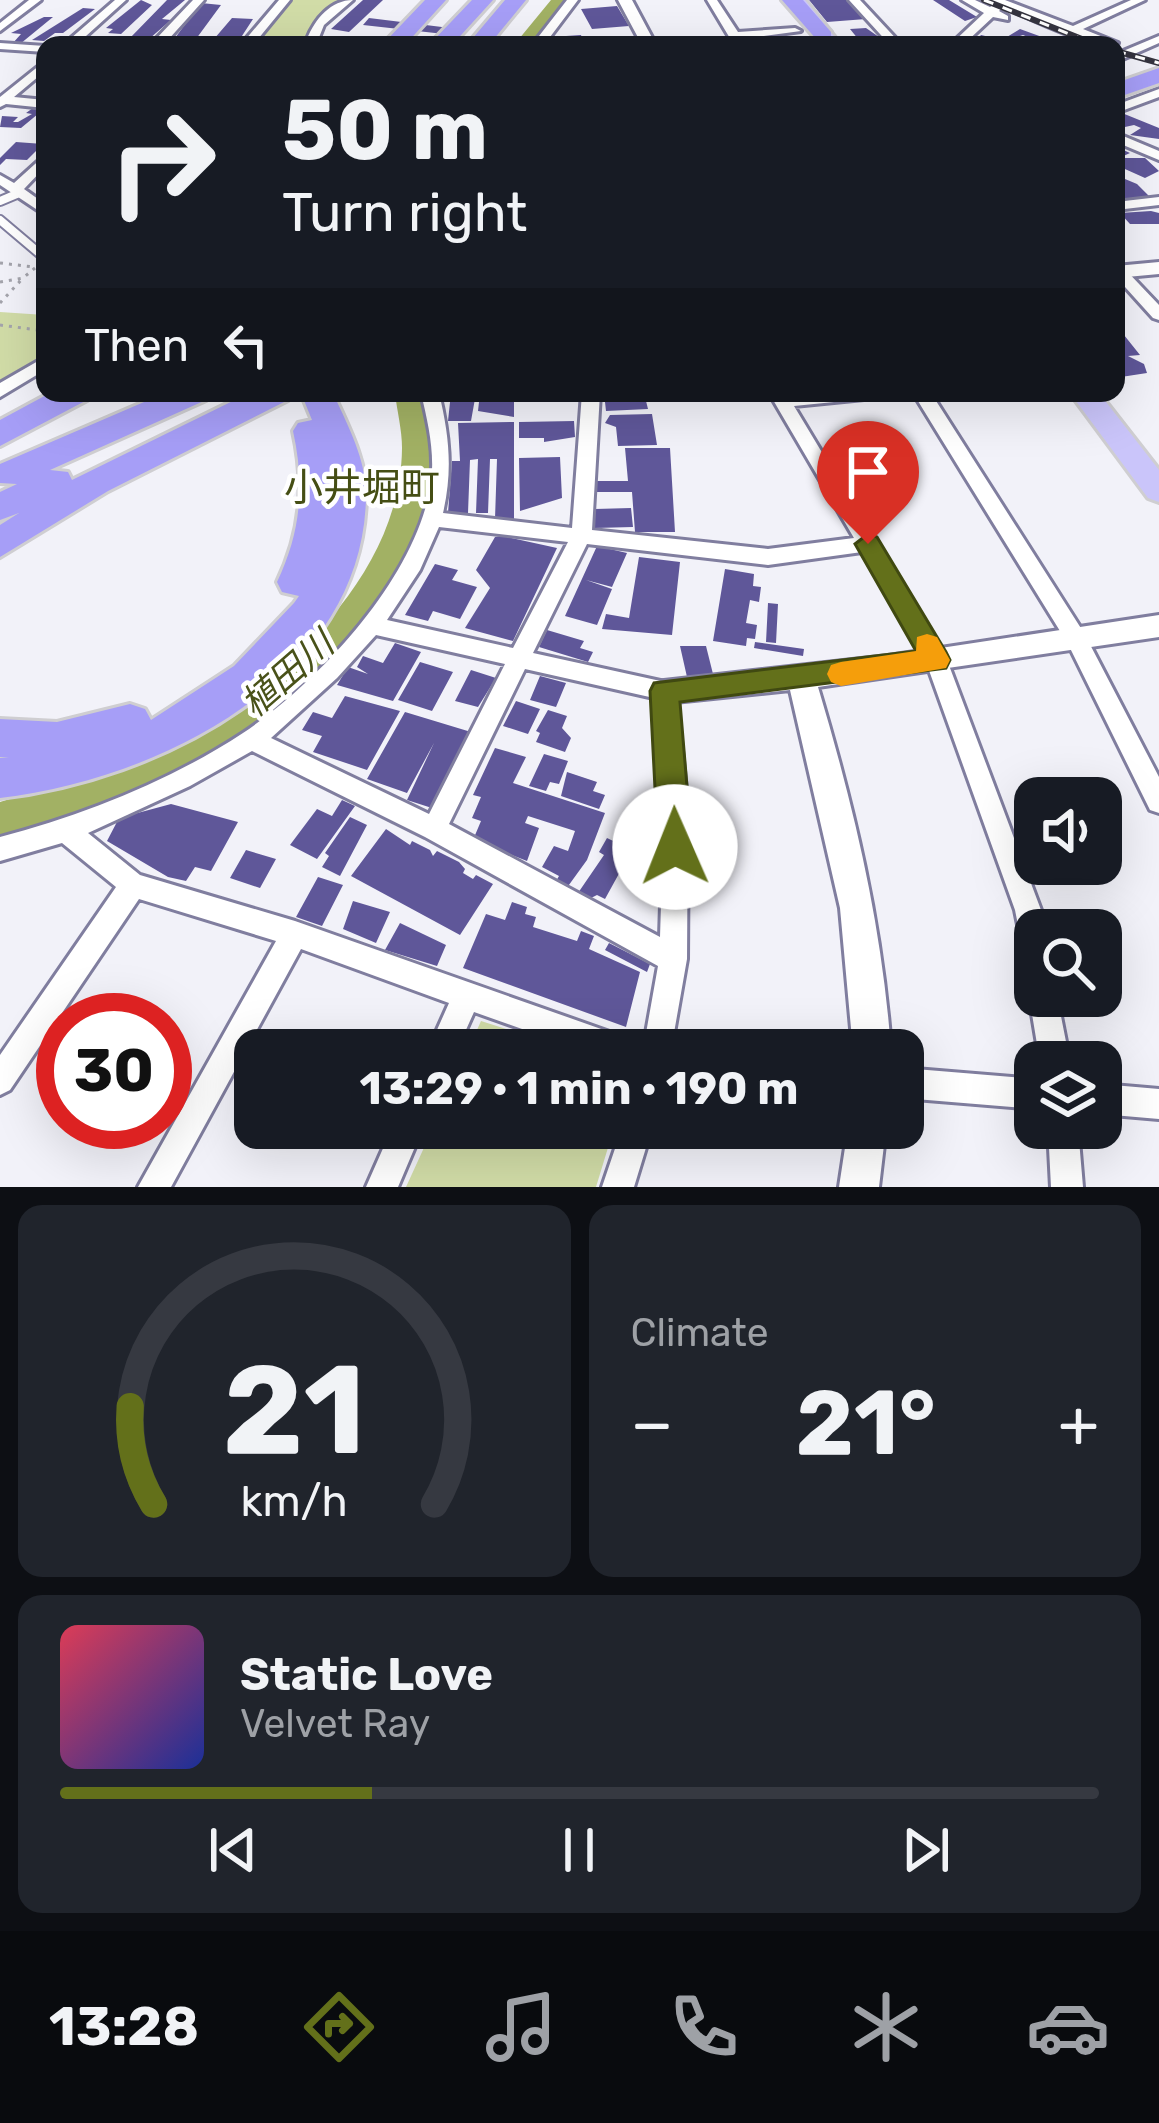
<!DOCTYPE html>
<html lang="en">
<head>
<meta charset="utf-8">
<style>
  :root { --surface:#171b24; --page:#20242c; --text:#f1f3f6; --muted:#9ea1a6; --line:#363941; --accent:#63701a }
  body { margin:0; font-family:Rubik,"Noto Sans JP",sans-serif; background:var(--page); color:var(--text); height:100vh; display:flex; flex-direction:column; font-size:45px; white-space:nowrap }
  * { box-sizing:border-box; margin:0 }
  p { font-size:39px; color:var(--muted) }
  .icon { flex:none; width:66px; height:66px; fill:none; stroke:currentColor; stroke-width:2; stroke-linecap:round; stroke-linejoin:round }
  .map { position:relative; height:1187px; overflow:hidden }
  .panel { display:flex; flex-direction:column; gap:18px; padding:18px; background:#0d0f14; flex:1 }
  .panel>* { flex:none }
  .guide { position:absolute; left:36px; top:36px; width:1089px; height:366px; border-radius:24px; box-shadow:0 12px 48px #0002; background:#171b24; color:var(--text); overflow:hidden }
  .buttons { position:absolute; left:1014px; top:777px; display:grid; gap:24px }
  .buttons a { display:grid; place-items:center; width:108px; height:108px; border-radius:24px; background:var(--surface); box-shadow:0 12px 48px #0002; font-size:60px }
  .speed { position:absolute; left:36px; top:993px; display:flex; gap:24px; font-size:60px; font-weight:700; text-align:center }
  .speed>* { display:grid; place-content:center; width:156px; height:156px; border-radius:50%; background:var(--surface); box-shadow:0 12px 48px #0002; line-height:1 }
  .speed .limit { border:18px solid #d22; background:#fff; color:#111 }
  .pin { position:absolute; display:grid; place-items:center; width:102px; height:102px; color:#fff; margin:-123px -51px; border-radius:50% 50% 50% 0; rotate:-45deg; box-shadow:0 0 12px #0007 }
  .pin .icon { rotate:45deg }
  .me { position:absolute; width:132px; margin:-66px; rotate:359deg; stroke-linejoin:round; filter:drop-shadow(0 0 9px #0008) }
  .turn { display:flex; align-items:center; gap:42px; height:252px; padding:0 48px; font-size:54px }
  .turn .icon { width:156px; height:156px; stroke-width:2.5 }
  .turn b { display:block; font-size:84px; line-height:102px }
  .then { display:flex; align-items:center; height:114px; padding:0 48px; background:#0003; gap:24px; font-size:45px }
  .big { font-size:90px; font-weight:700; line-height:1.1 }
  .panel .card { flex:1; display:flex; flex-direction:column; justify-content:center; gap:18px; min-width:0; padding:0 42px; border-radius:24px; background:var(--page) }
  .panel .dial { align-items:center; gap:0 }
  .dial svg { height:312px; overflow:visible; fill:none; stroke:var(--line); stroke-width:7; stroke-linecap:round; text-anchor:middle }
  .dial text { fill:var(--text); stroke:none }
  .song { display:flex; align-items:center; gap:36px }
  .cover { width:144px; height:144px; border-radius:18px; background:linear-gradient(135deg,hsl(350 70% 55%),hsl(230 70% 35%)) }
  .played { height:12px; border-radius:6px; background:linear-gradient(90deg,var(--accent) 30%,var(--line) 30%) }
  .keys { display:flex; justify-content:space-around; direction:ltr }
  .heat { display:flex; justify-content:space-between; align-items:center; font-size:66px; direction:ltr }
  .panel .tiles { flex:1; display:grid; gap:18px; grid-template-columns:1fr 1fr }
  .card:last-child { grid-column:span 2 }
  .trip { position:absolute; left:234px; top:1029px; width:690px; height:120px; border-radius:24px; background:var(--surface); box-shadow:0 12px 48px #0002; font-weight:700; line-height:120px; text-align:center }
  .menu { display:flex; height:192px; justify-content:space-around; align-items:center; background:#090b0e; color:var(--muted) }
  .menu .icon { width:84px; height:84px }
  .menu .selected { color:var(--accent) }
  .menu b { font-size:54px; color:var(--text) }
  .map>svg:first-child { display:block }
</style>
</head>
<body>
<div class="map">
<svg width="1159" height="1187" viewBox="0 0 1159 1187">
  <rect width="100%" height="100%" fill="#f2f2f9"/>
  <path fill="#d1dca7" d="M 287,0 L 342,0 L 317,20 L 303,40 L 257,38 Z
    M 0,312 L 45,315 L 45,353 L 0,383 Z
    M 481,1021 L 572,1050 L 468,1050 Z
    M 433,1128 L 614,1128 L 596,1187 L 406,1187 Z"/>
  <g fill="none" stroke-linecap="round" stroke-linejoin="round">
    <path fill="#a2b164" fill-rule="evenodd" d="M 551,0 L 570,0 L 534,45 L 514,45 Z
      M 395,393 L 425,393 C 431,430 437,465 427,502 C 399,619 294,717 190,771 C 130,801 64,820 0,840 L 0,802 C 53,786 107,771 157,747 C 269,695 401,583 402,448 C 402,430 397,411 395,393 Z"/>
  </g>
  <path fill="#5f5799" d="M 141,0 L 152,5 L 121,34 L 108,33 L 113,29 L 106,28 Z
    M 167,0 L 185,0 L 162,19 L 171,20 L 149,39 L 130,38 Z
    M 363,0 L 383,0 L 349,32 L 331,29 Z
    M 809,0 L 849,0 L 866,19 L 827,22 Z
    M 933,0 L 949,0 L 977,17 L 965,21 Z
    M 201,3 L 221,5 L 196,39 L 175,38 Z
    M 617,6 L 629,26 L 592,29 L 581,9 Z
    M 83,8 L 95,9 L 63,33 L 55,33 L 44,41 L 32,40 Z
    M 44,17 L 53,17 L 20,44 L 12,44 L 21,34 L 11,33 Z
    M 232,18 L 253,19 L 240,39 L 214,39 Z
    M 369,18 L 450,28 L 444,34 L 363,25 Z
    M 866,28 L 879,37 L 881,45 L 863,45 L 850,29 Z
    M 1020,29 L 1064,45 L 1047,45 L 1023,35 L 1017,37 L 1035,45 L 981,40 L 972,45 L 981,35 L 1002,40 Z
    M 581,35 L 583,41 L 618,36 L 623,45 L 570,45 L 566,36 Z
    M 33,108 L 44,109 L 21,128 L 0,127 L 2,116 L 18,117 L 13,122 L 18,122 L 32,114 L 26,113 Z
    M 1122,113 L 1159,128 L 1159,139 L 1130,135 L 1141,128 L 1134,125 L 1116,129 L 1116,116 Z
    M 16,142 L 43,144 L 27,160 L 6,159 L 0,165 L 0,158 Z
    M 1119,148 L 1130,153 L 1119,158 L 1145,158 L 1159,171 L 1145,178 L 1116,165 Z
    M 1125,179 L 1137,184 L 1150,197 L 1118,200 L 1116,180 Z
    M 1151,211 L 1159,213 L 1159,224 L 1130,224 L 1120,213 Z
    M 1116,325 L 1140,355 L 1128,356 L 1144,364 L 1147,373 L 1121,377 L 1116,372 Z
    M 451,393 L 476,393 L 471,421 L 448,421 Z
    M 480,393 L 514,393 L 514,417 L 478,411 Z
    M 604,393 L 644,393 L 648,409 L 606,411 Z
    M 652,414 L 657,445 L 618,446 L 616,427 L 605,423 L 610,415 Z
    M 574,421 L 575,437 L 544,442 L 544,438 L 519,438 L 519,422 Z
    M 514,422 L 514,519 L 495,519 L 497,459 L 490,459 L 488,513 L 476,513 L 478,459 L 470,460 L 468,513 L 448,513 L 452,461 L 460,461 L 458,423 Z
    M 625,448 L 670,448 L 675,532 L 635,532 L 632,492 L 596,492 L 596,481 L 628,481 Z
    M 560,457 L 562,498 L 520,511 L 519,458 Z
    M 631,508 L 633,527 L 595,528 L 595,509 Z
    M 502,536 L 557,548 L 513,641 L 465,628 L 490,588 L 476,570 L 495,537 Z
    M 597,546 L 627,553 L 612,587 L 586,580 L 612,589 L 597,625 L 565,616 Z
    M 639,557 L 680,562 L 672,635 L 602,629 L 606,614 L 629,618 Z
    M 435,564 L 458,570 L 452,580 L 477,587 L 460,619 L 433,611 L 428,621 L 405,615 Z
    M 725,569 L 754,574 L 753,586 L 761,587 L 759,602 L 750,600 L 746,623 L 757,625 L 755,639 L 747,638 L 746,646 L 713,641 Z
    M 768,603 L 778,604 L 776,643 L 766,642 Z
    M 547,630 L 584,641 L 580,648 L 593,652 L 588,662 L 539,647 Z
    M 755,642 L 804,649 L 803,656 L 754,648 Z
    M 395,643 L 421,652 L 393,701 L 337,685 L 348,667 L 368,674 L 357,667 L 363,656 L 383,663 Z
    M 680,646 L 706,646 L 713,674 L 687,677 Z
    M 420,662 L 453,672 L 432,711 L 398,700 Z
    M 471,670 L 496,678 L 478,707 L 455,701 Z
    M 540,676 L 566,683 L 556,707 L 530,700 Z
    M 345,696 L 400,711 L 367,770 L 313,752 L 322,736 L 302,730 L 313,712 L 332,718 Z
    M 516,701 L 540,709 L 528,734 L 503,726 Z
    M 548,710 L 567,716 L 562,728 L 571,738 L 565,752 L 536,742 L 540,733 L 536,731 Z
    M 405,712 L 471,732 L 435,809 L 407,800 L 434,743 L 407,793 L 367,779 Z
    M 495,748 L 526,757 L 513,783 L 605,813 L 587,860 L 566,889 L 555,883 L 559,876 L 542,867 L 554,846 L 568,851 L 575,831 L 528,816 L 525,823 L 539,828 L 527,861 L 473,840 L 481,821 L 472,818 L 481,797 L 473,795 Z
    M 544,754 L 568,761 L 559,784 L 550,782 L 546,791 L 529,786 Z
    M 567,772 L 597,782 L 593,791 L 605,795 L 599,809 L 561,796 Z
    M 342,800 L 355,806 L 317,859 L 290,845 L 317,809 L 332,816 Z
    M 171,804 L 238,822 L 211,871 L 195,867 L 186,881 L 168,877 L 107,841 L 119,818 Z
    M 350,817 L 367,825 L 340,876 L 322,867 L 329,856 L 325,853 Z
    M 386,829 L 410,845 L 412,841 L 430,850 L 433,856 L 437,851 L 459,862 L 465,869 L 463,873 L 473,879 L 476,875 L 493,884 L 460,935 L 351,876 Z
    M 607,838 L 632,850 L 605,899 L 597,895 L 589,899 L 578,893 L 604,855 L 599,852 Z
    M 246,850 L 276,859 L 260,888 L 230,878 Z
    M 318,877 L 343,885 L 322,926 L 296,917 Z
    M 353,901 L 390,912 L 376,943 L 343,929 Z
    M 512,902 L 527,907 L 525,914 L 536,917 L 533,927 L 577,941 L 581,931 L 594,936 L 589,949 L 640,972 L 626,1027 L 463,968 L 486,914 L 505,920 Z
    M 400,923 L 446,945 L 437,966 L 385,950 Z
    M 609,943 L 650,964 L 647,972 L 605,950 Z"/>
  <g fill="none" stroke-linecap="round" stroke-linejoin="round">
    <g stroke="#807e9f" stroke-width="12">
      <path id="service" d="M 0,201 L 19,193
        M 0,220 L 45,258"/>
    </g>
    <g stroke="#807e9f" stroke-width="6">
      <path id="minor" d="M 29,0 L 41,0 L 0,31 L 0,23 Z
        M 115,0 L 126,0 L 76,45 L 63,45 Z
        M 193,0 L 204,0 L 167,41 L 245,40 L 279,0 L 290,0 L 258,39 L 307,39 C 315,19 331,0 353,0 L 324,25 L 316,45 L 122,45 L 128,42 L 154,41 Z
        M 567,0 L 578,0 L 544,45 L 532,45 Z
        M 707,0 L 717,0 L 738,32 L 795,28 L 801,31 L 742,39 L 746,45 L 734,45 Z
        M 849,0 L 860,0 L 902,45 L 890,45 Z
        M 962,0 L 975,0 L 990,7 L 995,4 L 990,0 L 1005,0 L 1073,26 L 1131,0 L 1145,0 L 1083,29 L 1118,43 L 1116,48 L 1116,45 C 1081,45 1037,20 1003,7 L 999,11 L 1008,16 L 1008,20 L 993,17 L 963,45 L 950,45 L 984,13 Z
        M 1159,36 L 1159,43 L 1116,62 L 1116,54 Z
        M 0,43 L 45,46 L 45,52 L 0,49 Z
        M 45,61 L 45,71 L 14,97 L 45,100 L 45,108 L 6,104 L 0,107 L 0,97 Z
        M 1159,89 L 1159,97 L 1116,113 L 1116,105 Z
        M 1116,133 L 1159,151 L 1159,160 L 1116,142 Z
        M 45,155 L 45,167 L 24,189 L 45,204 L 45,215 L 0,185 L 0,175 L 14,183 Z
        M 1159,197 L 1159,205 L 1116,210 L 1116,202 Z
        M 1116,263 L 1121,265 L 1159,305 L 1159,320 L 1153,318 L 1116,277 Z
        M 45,357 L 45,370 L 0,397 L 0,383 Z
        M 421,393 L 439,393 C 449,435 453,470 443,513 L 572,528 L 582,393 L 600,393 L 592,530 L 768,549 L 854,538 L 769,393 L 873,393 L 864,399 L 794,406 L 947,660 L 1041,910 L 1045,930 L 1035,930 L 1035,963 L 1025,960 L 1015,910 L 926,662 L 862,552 L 768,565 L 587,544 L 533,653 L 665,682 L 673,684 L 676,691 L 688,810 L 687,959 L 671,1050 L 643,1050 L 658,966 L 425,837 L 252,751 L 190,786 L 88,833 L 140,875 L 295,921 L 621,1036 L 631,1040 L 635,1050 L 581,1050 L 474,1012 L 457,1050 L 428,1050 L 449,1003 L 301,949 L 171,1187 L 138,1187 L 276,941 L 139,899 L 10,1090 L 0,1095 L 0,1055 L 116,887 L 62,843 L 0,861 L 0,837 C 83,815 170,781 243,733 C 319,682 417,577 431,483 C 435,452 428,423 421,393 ZM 439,527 L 568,542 L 513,648 L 387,620 L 420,570 ZM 376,635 L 505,664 L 429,814 L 271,738 L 337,678 ZM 525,669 L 654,698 L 664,810 L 660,937 L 449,824 Z
        M 913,393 L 931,393 L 1084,633 L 1159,777 L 1159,813 L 1150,810 L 1068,644 Z
        M 1035,985 L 1035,996 L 1057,996 L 1070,1062 L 1040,1062 L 1029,996 Z
        M 903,1068 L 1035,1079 L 1035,1109 L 903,1098 Z
        M 1101,1084 L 1159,1089 L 1159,1119 L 1101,1114 Z
        M 392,1128 L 423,1128 L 398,1187 L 366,1187 Z
        M 622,1128 L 652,1128 L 634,1187 L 602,1187 Z
        M 1048,1128 L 1078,1128 L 1083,1187 L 1051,1187 Z"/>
    </g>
    <g stroke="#807e9f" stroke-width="6">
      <path id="tertiary" d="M 618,0 L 632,0 L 656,45 L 642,45 Z
        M 1159,262 L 1159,274 L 1116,278 L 1116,266 Z
        M 1159,615 L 1159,637 L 818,687 C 854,807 882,925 891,1050 L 853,1050 L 840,908 L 790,690 L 665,703 L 655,700 L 650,691 L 655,682 L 888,656 Z
        M 848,1128 L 886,1128 L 879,1187 L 839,1187 Z"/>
    </g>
    <g stroke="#cfced1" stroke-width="6">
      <path id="primary" d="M 788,0 L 805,0 L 841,45 L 823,45 Z
        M 1070,393 L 1099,393 L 1159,470 L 1159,502 L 1148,498 Z"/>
    </g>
    <g stroke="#cfced1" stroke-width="6">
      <path id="motorway" d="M 425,0 L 446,0 L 405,45 L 382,45 Z
        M 472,0 L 493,0 L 452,45 L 429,45 Z
        M 505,0 L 526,0 L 489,45 L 467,45 Z
        M 782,0 L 803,0 L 831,32 L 831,40 L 817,40 Z
        M 1159,68 L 1159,83 L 1116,98 L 1116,83 Z
        M 50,393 L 91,393 L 87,400 L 0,446 L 0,420 Z
        M 165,393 L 210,393 L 206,400 L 50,470 L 68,472 L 72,480 L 249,393 L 292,393 L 288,400 L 108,491 L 0,557 L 0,525 L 19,513 L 0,520 L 0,492 L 17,484 L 0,483 L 0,464 Z
        M 301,393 L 333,393 C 348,426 367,461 366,497 C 363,680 156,780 0,798 L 0,758 L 9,757 L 0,757 L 0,719 L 57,722 L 130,704 L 145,709 L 151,720 L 234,666 L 294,603 L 299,596 L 282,592 L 277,582 C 301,532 305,485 293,431 L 298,423 L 312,420 Z"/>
    </g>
    <path stroke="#a4a4ac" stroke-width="3" stroke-dasharray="3 6" stroke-linecap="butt" d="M 0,263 L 34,267
      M 0,282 L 23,278 L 35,268
      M 0,303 L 23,278
      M 0,325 L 45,331"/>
    <use href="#service" stroke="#fff" stroke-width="8"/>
    <use href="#minor" fill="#fff" fill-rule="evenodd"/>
    <use href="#tertiary" fill="#fff" fill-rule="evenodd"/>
    <use href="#primary" fill="#cac5fa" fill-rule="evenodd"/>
    <use href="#motorway" fill="#a69ef7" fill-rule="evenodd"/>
    <g stroke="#34333e" stroke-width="6">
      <path id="rail" d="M 984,0 L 1097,45
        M 1116,51 L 1159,63"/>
    </g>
    <use href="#rail" stroke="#fff" stroke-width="3" stroke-dasharray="10" stroke-linecap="butt"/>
  </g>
  <path fill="#63701a" stroke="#404911" stroke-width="3" d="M 868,534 L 877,537 L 946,652 L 950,660 L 946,668 L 680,702 L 692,847 L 687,858 L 675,862 L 663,858 L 658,847 L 650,691 L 654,683 L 916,651 L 855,544 Z"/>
  <path fill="#f59e0b" d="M 927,634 L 937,637 L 950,660 L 946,668 L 841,686 L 831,682 L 827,674 L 831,665 L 841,662 L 916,651 L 917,637 Z"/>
  <g text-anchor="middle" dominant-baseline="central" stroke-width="9" stroke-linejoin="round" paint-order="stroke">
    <g font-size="36" font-style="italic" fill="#495219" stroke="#fff">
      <text transform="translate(287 674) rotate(-41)">植田川</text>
    </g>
    <g font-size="39" fill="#454e14" stroke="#fff">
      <text x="362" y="488">小井堀町</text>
    </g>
  </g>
</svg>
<div class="buttons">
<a><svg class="icon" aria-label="sound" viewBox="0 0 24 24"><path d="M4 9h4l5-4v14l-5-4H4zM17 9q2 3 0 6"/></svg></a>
<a><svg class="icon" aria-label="search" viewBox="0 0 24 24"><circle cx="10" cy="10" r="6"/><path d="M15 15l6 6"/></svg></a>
<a><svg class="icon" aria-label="layers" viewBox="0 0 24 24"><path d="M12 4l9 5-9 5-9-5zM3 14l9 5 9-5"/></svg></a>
</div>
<div class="speed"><div class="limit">30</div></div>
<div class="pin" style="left:868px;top:544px;background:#d93025"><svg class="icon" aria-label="arrive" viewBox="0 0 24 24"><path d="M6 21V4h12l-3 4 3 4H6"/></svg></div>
<svg class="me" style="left:675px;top:847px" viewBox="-20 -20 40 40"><circle r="19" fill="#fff"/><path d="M0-13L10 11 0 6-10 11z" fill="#63701a"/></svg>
<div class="trip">13:29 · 1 min · 190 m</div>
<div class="guide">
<div class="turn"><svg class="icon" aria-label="right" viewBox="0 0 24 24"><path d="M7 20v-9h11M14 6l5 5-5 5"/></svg><div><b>50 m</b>Turn right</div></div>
<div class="then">Then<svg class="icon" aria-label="left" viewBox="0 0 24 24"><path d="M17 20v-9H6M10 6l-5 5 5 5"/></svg></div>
</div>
</div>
<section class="panel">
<div class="tiles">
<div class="card dial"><svg viewBox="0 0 100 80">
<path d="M14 69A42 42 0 1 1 86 69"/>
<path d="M14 69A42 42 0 0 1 8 44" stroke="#63701a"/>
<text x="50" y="56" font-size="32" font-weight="700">21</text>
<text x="50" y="72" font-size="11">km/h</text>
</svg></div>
<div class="card"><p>Climate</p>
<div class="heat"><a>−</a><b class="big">21°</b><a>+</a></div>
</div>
<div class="card">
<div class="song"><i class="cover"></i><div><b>Static Love</b><p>Velvet Ray</p></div></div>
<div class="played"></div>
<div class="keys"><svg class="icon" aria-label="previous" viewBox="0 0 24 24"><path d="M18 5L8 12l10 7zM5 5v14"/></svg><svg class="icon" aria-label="pause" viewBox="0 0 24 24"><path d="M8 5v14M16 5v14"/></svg><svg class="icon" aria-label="next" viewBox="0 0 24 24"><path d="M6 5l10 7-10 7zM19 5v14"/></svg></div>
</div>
</div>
</section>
<nav class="menu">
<b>13:28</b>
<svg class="icon selected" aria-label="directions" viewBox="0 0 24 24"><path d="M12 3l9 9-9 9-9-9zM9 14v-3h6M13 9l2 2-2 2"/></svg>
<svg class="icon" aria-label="music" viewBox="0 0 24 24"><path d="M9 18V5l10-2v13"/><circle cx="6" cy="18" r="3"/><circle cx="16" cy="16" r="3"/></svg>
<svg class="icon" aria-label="phone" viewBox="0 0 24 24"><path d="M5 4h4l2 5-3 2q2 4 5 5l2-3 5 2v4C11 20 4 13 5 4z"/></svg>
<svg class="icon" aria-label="climate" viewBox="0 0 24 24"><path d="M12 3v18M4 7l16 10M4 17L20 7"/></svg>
<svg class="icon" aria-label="car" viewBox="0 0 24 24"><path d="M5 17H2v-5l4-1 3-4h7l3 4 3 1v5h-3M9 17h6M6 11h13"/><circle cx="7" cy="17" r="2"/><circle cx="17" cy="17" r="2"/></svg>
</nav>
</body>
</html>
